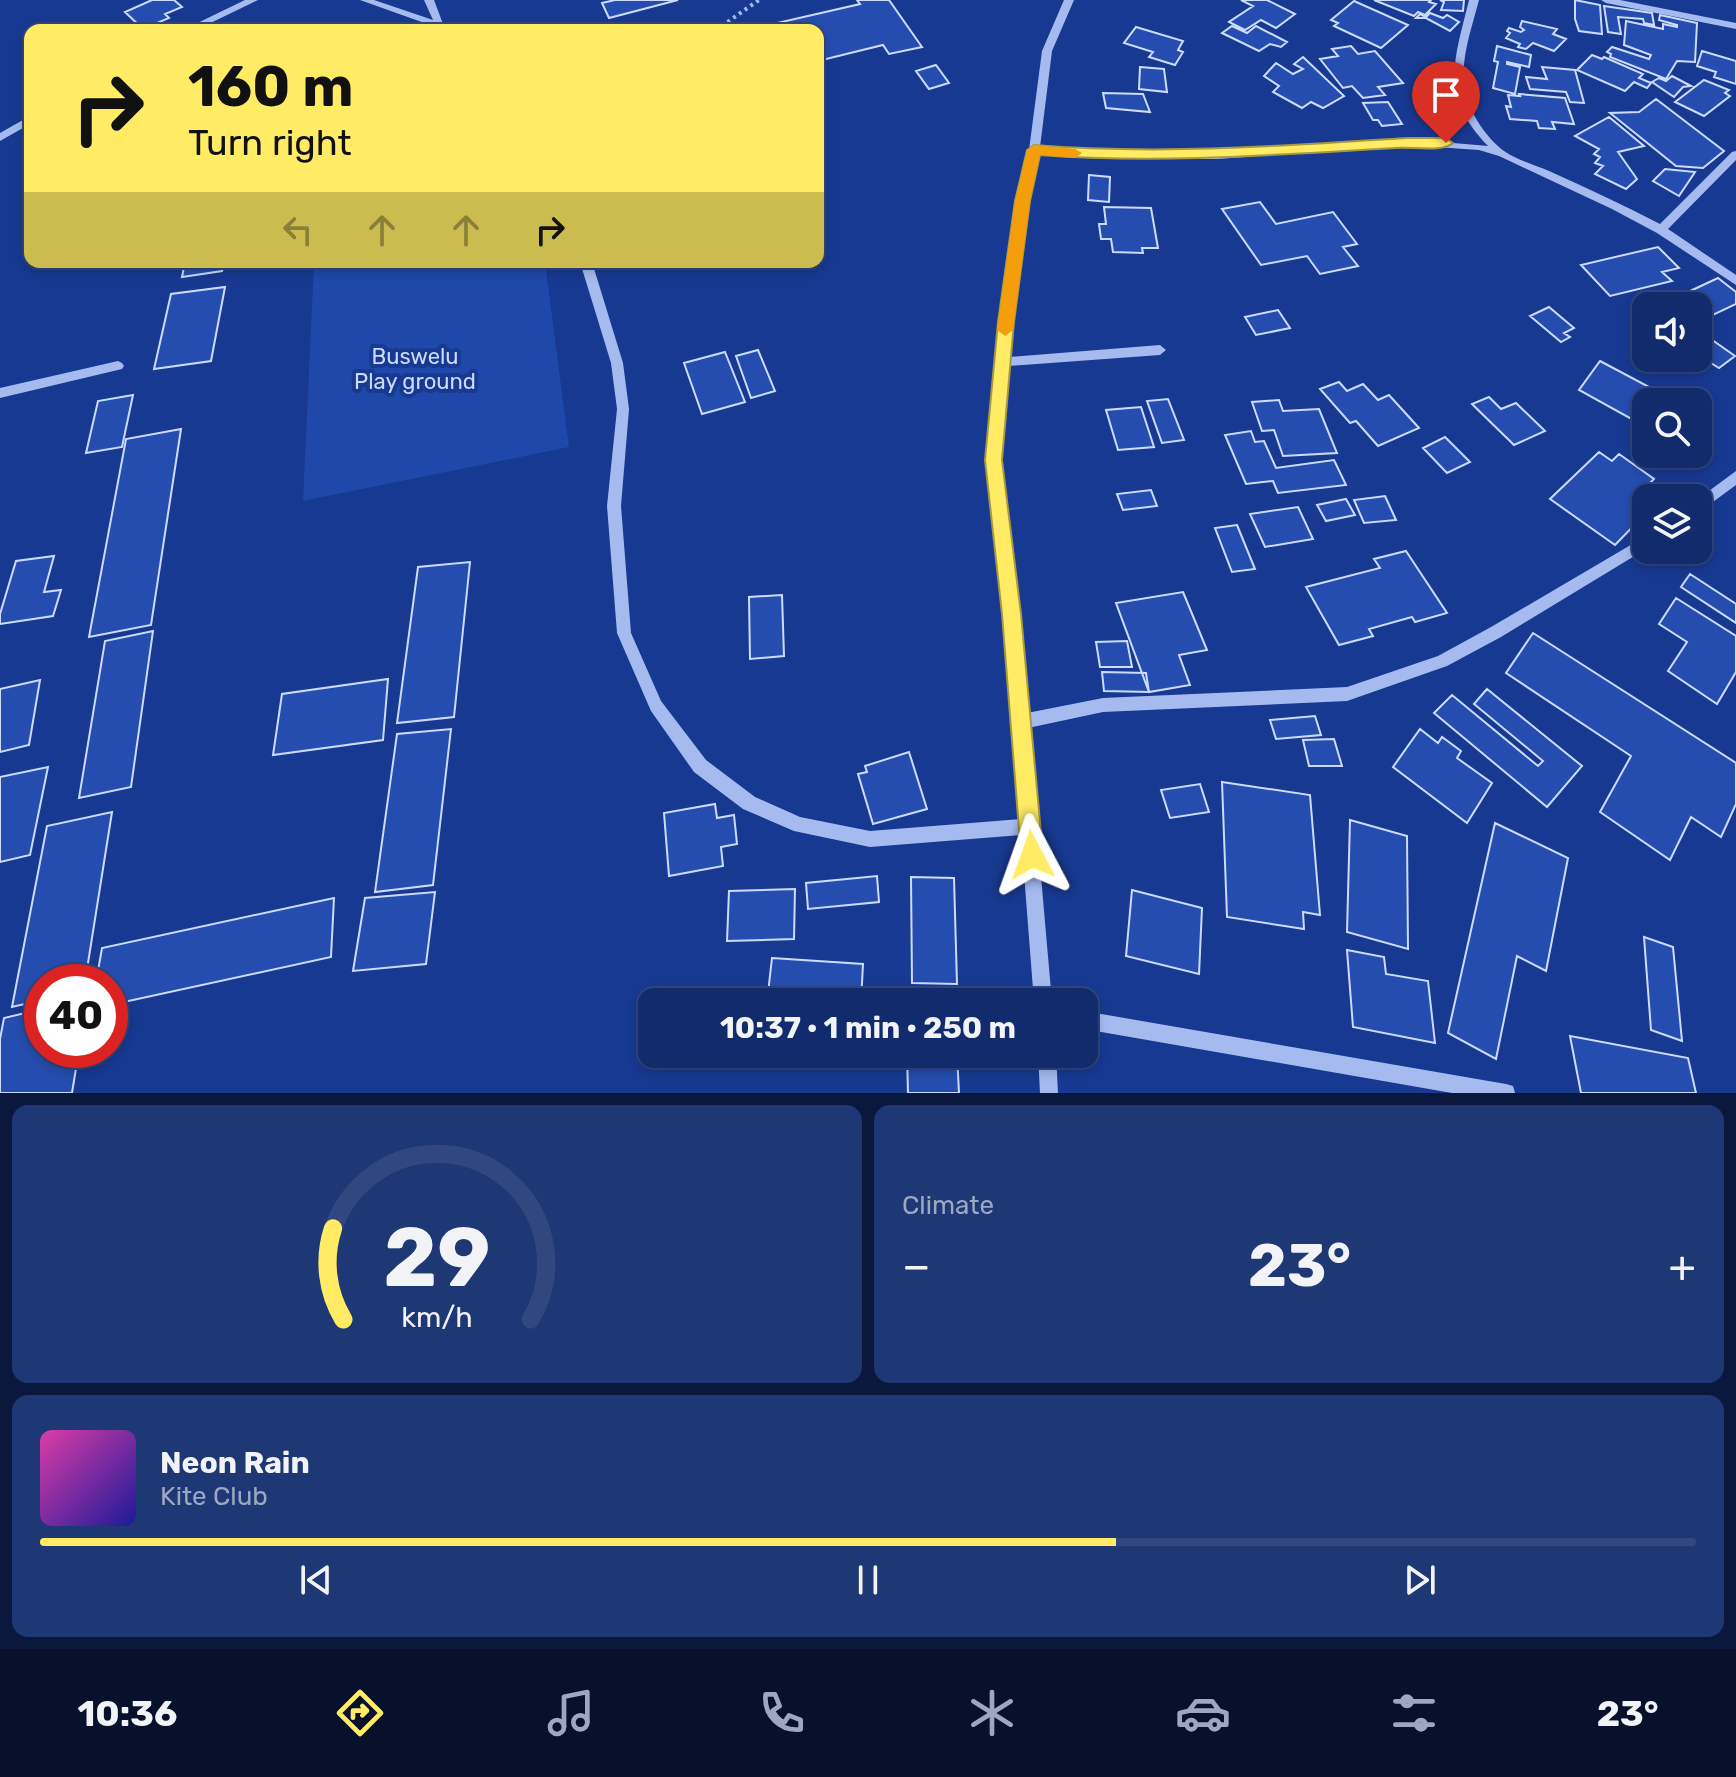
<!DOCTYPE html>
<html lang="en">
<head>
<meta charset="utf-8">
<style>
  :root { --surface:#112b6d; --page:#1e3775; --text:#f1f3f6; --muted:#9ca7c2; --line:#304780; --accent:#ffeb64 }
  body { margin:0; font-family:Rubik,sans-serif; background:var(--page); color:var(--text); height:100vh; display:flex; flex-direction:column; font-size:30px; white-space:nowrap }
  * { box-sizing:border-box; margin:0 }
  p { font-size:26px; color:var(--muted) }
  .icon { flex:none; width:44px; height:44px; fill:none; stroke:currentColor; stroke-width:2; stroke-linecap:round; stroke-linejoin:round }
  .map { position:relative; height:1093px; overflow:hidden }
  .panel { display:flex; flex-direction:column; gap:12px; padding:12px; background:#09183c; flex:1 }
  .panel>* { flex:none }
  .guide { position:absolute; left:24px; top:24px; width:800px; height:244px; border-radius:16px; box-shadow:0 4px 12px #0003,0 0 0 2px var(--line); background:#ffeb64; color:#111; overflow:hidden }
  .controls { position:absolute; left:1632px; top:292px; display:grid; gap:16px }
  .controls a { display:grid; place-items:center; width:80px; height:80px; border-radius:16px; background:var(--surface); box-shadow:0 4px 12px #0003,0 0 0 2px var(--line); font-size:40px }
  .speed { position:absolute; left:24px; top:964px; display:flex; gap:16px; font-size:40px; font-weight:700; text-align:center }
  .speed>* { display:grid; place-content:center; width:104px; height:104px; border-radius:50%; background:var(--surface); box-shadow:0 4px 12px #0003,0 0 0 2px var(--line); line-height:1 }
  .speed .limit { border:12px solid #d22; background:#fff; color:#111 }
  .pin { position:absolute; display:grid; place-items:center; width:68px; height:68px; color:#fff; margin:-82px -34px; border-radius:50% 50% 50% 0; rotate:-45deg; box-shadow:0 0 8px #0007 }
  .pin .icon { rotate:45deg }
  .me { position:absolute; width:88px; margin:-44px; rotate:356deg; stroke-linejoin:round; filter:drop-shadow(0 0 6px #0008) }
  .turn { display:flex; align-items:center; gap:28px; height:168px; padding:0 32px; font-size:36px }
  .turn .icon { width:104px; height:104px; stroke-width:2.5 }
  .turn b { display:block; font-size:56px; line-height:68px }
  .lanes { display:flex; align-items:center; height:76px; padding:0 32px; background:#0003; justify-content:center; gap:40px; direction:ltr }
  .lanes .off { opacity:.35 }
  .big { font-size:60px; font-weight:700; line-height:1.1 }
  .panel .tile { flex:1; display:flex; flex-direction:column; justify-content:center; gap:12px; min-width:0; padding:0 28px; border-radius:16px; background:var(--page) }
  .panel .dial { align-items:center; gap:0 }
  .dial svg { height:208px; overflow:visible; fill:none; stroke:var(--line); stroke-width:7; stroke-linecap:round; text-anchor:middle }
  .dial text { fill:var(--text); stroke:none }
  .song { display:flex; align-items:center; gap:24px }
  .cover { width:96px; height:96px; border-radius:12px; background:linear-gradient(135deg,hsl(320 70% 55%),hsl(240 70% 35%)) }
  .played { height:8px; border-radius:4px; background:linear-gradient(90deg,var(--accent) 65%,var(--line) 65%) }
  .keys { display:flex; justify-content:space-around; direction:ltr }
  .heat { display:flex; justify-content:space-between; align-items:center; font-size:44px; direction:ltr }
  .panel .tiles { flex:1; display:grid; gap:12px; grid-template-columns:1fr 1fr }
  .tile:last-child { grid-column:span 2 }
  .trip { position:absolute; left:638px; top:988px; width:460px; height:80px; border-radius:16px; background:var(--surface); box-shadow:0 4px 12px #0003,0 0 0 2px var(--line); font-weight:700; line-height:80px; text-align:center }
  .menu { display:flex; height:128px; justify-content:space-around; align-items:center; background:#07112c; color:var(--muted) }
  .menu .icon { width:56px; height:56px }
  .menu .on { color:var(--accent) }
  .menu b { font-size:36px; color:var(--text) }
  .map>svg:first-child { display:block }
</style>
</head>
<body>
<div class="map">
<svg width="1736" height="1093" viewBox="0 0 1736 1093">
  <rect width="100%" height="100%" fill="#173991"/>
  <path fill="#1f48ab" d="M 314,262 L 545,262 L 569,447 L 303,501 Z"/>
  <path fill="#254db0" stroke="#ccdafb" stroke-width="2" d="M 152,0 L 174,0 L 182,7 L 165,14 L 169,18 L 143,29 L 125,12 Z
    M 615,0 L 678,0 L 609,18 L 602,3 Z
    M 857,0 L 889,0 L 922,47 L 889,54 L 883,45 L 818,61 L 818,30 L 747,30 L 860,4 Z
    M 1241,0 L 1267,0 L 1295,14 L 1276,28 L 1261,20 L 1245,30 L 1229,22 L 1253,6 Z
    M 1374,0 L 1431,0 L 1429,2 L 1436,4 L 1425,15 L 1418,12 L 1414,16 Z
    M 1440,0 L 1464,0 L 1463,11 L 1441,10 L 1444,2 Z
    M 1575,0 L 1600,5 L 1602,34 L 1579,31 L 1575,19 Z
    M 1354,1 L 1408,25 L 1381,48 L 1334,26 L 1338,23 L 1331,20 Z
    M 1604,6 L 1652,13 L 1654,25 L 1644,23 L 1643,19 L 1618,17 L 1621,34 L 1608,32 Z
    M 1430,13 L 1443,18 L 1447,15 L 1459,22 L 1450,31 L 1426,18 L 1416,18 L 1420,14 L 1426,17 Z
    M 1660,15 L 1697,23 L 1695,62 L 1677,61 L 1666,79 L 1610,57 L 1611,54 L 1607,52 L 1612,47 L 1649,59 L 1651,55 L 1624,45 L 1626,21 L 1663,29 L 1663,24 L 1677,27 L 1677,25 L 1659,20 Z
    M 1522,21 L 1557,29 L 1553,34 L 1566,39 L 1554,51 L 1533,43 L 1526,49 L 1518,47 L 1520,44 L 1506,38 L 1510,33 L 1507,31 L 1509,28 L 1521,32 L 1524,30 L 1520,27 Z
    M 1232,26 L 1247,33 L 1256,26 L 1287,42 L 1281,47 L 1270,44 L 1259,51 L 1222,33 Z
    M 1136,27 L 1183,41 L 1178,50 L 1183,52 L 1175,65 L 1149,57 L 1153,52 L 1124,43 Z
    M 1351,46 L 1358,54 L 1375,51 L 1403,83 L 1378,87 L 1385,95 L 1363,98 L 1352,86 L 1343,88 L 1320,59 L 1338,56 L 1332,49 Z
    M 1497,46 L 1531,55 L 1529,67 L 1507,62 L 1507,64 L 1520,67 L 1515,94 L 1493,88 L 1498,62 L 1494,61 Z
    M 1702,51 L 1736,61 L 1736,84 L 1714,77 L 1716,72 L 1697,66 Z
    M 1592,55 L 1602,59 L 1604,57 L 1643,74 L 1639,78 L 1651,83 L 1647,88 L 1634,82 L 1625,91 L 1577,70 Z
    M 1303,57 L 1344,96 L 1323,108 L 1311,102 L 1302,108 L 1273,92 L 1279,86 L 1264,76 L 1276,63 L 1293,74 L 1303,69 L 1294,64 Z
    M 936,65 L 949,83 L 929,89 L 916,71 Z
    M 1140,67 L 1164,69 L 1167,92 L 1139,89 Z
    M 1542,67 L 1575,70 L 1584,103 L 1570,102 L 1566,92 L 1530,89 L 1526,77 L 1547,79 Z
    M 1672,76 L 1691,86 L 1683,87 L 1674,97 L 1652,82 L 1659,78 L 1666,81 Z
    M 1704,80 L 1729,90 L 1725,93 L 1730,96 L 1704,116 L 1675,102 Z
    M 1103,93 L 1143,94 L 1150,112 L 1106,108 Z
    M 1519,94 L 1565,98 L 1574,124 L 1552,122 L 1555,129 L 1539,128 L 1537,121 L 1510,119 L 1506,106 L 1511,107 L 1508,95 L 1520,96 Z
    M 1656,99 L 1724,151 L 1703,168 L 1676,166 L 1610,113 L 1639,112 Z
    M 1388,102 L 1402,124 L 1382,126 L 1378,120 L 1373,120 L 1363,103 Z
    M 1609,117 L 1644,146 L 1618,152 L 1637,179 L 1626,189 L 1595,174 L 1603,166 L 1595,163 L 1600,157 L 1594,154 L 1599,149 L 1575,136 Z
    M 1665,169 L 1695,172 L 1679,196 L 1653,181 Z
    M 1089,175 L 1110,177 L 1109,202 L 1088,200 Z
    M 1260,202 L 1276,224 L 1333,212 L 1357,244 L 1343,247 L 1358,266 L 1320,274 L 1307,256 L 1261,265 L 1222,209 Z
    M 1104,207 L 1151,208 L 1158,248 L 1142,248 L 1143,253 L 1113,252 L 1111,239 L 1101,239 L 1099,224 L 1106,224 Z
    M 1658,247 L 1679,268 L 1662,272 L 1672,281 L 1610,296 L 1581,265 Z
    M 185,262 L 224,262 L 222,271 L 182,277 Z
    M 1718,278 L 1736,292 L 1736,304 L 1698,322 L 1698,306 L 1658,306 Z
    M 225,287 L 211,361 L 154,369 L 171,294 Z
    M 1549,307 L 1574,328 L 1564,333 L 1570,337 L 1561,342 L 1530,316 Z
    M 1278,310 L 1290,328 L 1256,335 L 1245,317 Z
    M 1698,330 L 1735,356 L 1719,368 L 1698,355 Z
    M 758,350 L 775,391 L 751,398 L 736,356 Z
    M 725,352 L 745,402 L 702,414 L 684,363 Z
    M 1600,361 L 1668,397 L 1664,402 L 1646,402 L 1646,427 L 1579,390 Z
    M 1339,382 L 1347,391 L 1363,384 L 1378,400 L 1389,395 L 1419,428 L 1378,446 L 1356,421 L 1350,423 L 1320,389 Z
    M 133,395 L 122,447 L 86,453 L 98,401 Z
    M 1489,397 L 1501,409 L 1516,403 L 1545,431 L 1514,445 L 1472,404 Z
    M 1168,399 L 1184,440 L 1162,443 L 1147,401 Z
    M 1279,400 L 1283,411 L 1319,409 L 1337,453 L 1283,456 L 1274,430 L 1262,431 L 1252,402 Z
    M 1141,407 L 1154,447 L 1118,450 L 1106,410 Z
    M 181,429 L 151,625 L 89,637 L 126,439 Z
    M 1251,431 L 1255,442 L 1264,441 L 1276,468 L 1334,460 L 1346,485 L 1278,493 L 1273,481 L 1246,484 L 1225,435 Z
    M 1445,437 L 1470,462 L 1447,473 L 1423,448 Z
    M 1599,452 L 1612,461 L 1619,454 L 1654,479 L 1646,487 L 1661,497 L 1646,498 L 1646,513 L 1615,545 L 1550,499 Z
    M 1151,490 L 1157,506 L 1123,510 L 1117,494 Z
    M 1385,496 L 1396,520 L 1364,523 L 1354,500 Z
    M 1346,499 L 1355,515 L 1326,521 L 1317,505 Z
    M 1298,507 L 1313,539 L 1265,547 L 1250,514 Z
    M 1237,525 L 1255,569 L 1232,572 L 1215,528 Z
    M 1406,551 L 1447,613 L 1415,622 L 1412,617 L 1369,629 L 1373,636 L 1339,645 L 1306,587 L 1380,568 L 1374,559 Z
    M 54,556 L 44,592 L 61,590 L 53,616 L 0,624 L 0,614 L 16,561 Z
    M 470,562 L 454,717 L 397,723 L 418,567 Z
    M 1690,574 L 1736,604 L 1736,623 L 1681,587 Z
    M 1183,592 L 1207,650 L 1179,655 L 1190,685 L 1149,692 L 1116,603 Z
    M 782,595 L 784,656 L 750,659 L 749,597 Z
    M 1676,598 L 1736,636 L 1736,672 L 1717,704 L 1668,671 L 1687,642 L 1659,624 Z
    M 153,631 L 131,787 L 79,798 L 105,641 Z
    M 1533,633 L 1736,763 L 1736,804 L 1721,837 L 1691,817 L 1670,860 L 1600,812 L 1631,756 L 1506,673 Z
    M 1127,641 L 1132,667 L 1100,667 L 1096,642 Z
    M 1102,672 L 1146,673 L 1149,692 L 1104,691 Z
    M 388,679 L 383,740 L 273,755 L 282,694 Z
    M 40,680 L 29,745 L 0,752 L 0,689 Z
    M 1487,689 L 1582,766 L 1547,807 L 1434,713 L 1452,695 L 1538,766 L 1543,761 L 1474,704 Z
    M 1315,716 L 1321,735 L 1276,739 L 1270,720 Z
    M 451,729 L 433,885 L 375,892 L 397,734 Z
    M 1420,729 L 1438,743 L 1442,737 L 1461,751 L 1457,758 L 1492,783 L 1467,823 L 1393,767 Z
    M 1334,739 L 1342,766 L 1309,766 L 1303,740 Z
    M 909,752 L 927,809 L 873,824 L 858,774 L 867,772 L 865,766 Z
    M 48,767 L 30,855 L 0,862 L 0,777 Z
    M 1222,782 L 1310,795 L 1320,915 L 1303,912 L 1304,929 L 1227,917 Z
    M 1200,784 L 1209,812 L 1170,818 L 1161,790 Z
    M 715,804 L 717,818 L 734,815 L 737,844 L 721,847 L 723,866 L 669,876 L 664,813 Z
    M 112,812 L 85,982 L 42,982 L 42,1000 L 12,1007 L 47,826 Z
    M 1350,820 L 1407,836 L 1408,949 L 1347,932 Z
    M 1495,823 L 1568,858 L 1546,971 L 1517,956 L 1496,1059 L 1448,1033 Z
    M 877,876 L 879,902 L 808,909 L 806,883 Z
    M 911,877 L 954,878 L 957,984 L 912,983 Z
    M 795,889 L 794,939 L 727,941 L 729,891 Z
    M 1132,890 L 1202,908 L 1199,974 L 1126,956 Z
    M 435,892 L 426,964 L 353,971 L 365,898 Z
    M 334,898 L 331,957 L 110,1005 L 110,982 L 96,982 L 102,948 Z
    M 1644,937 L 1673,947 L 1682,1041 L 1651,1030 Z
    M 1347,950 L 1384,957 L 1386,974 L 1428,981 L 1435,1043 L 1353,1027 Z
    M 772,958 L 863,964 L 861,1002 L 767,1002 Z
    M 42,1009 L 42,1050 L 79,1050 L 72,1093 L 0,1093 L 0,1039 L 4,1018 Z
    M 1570,1036 L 1688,1058 L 1696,1093 L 1581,1093 Z
    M 907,1054 L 957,1054 L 959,1093 L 908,1093 Z"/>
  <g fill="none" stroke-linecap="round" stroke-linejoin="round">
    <path stroke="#a5bbf0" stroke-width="4" stroke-dasharray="3 4" stroke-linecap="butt" d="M 716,30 L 759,0"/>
    <path fill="#a5bbf0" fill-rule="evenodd" d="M 245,0 L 258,0 L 196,30 L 183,30 Z
      M 360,0 L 374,0 L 433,20 L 424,0 L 434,0 L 443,24 L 458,30 L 444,30 Z
      M 1064,0 L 1074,0 L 1052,51 L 1040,147 L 1102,151 L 1218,151 L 1407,139 L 1488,146 C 1439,95 1454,62 1469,0 L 1479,0 C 1472,27 1461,57 1464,84 C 1466,108 1485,137 1504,151 C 1517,160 1535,165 1549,171 C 1587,188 1623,205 1660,224 L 1732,152 L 1736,151 L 1736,160 L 1668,229 L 1736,275 L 1736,285 L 1657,233 L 1612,209 L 1499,156 L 1479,150 L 1407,145 L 1218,159 L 1102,159 L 1038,154 L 1028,201 L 1009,357 L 1160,345 L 1166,350 L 1160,355 L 1008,366 L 1001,460 L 1027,713 L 1103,698 L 1347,687 L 1438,656 L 1491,627 L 1646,536 L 1646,549 L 1501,637 L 1447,666 L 1347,701 L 1103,712 L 1028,728 L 1052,1002 L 1034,1002 L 1021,835 L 870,847 L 794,831 L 743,809 L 694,772 L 651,711 L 617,633 L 607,506 L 617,409 L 611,363 L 580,262 L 592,262 L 623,363 L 629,409 L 621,506 L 631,633 L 661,701 L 706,760 L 755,797 L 800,817 L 870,831 L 1020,819 L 1004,614 L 987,460 L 991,404 L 1016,201 L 1029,150 L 1042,51 Z
      M 1601,0 L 1620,0 L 1736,23 L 1736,29 L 1606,3 Z
      M 30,116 L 30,124 L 0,141 L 0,133 Z
      M 118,361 L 122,363 L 124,366 L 122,369 L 0,398 L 0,388 Z
      M 1736,471 L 1736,485 L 1698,513 L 1698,499 Z
      M 1084,1011 L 1506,1084 L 1513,1086 L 1515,1093 L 1452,1093 L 1084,1029 Z
      M 1038,1054 L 1056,1054 L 1058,1093 L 1040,1093 Z"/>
  </g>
  <path fill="#ffeb64" stroke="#a69941" stroke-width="2" d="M 1407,138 L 1446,138 L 1453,143 C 1442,153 1410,146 1394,148 C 1275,155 1158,164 1040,155 L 1030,201 L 1014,322 L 1002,460 L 1021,614 L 1043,855 L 1040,863 L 1032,866 L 1024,863 L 1021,855 L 1002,614 L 985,460 L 998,322 L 1015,201 L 1027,150 L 1034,145 C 1159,155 1282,146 1407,138 Z"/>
  <path fill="#f59e0b" d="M 1034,145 L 1075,149 L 1082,153 L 1075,158 L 1040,155 L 1030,201 L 1013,330 L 1005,336 L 997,330 L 1015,201 L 1027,150 Z"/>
  <g text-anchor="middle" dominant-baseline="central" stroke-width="8" stroke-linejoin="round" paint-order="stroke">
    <g font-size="22" fill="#ccdafb" stroke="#173991">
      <text x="415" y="356">Buswelu<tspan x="415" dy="25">Play ground</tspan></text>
    </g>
  </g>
</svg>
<div class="controls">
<a><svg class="icon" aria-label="sound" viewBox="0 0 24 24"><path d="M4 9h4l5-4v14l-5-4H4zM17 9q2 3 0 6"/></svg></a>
<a><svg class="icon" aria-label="search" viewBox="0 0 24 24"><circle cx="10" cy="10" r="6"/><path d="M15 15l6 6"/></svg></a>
<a><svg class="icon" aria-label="layers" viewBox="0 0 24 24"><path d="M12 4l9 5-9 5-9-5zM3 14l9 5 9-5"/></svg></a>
</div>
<div class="speed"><div class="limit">40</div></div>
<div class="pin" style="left:1446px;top:143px;background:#d93025"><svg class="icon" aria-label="arrive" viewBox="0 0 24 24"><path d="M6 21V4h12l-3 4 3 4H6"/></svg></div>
<svg class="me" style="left:1032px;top:855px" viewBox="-20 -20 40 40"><path d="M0-17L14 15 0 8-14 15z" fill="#ffeb64" stroke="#fff" stroke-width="4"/></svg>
<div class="trip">10:37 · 1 min · 250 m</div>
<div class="guide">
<div class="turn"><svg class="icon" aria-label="right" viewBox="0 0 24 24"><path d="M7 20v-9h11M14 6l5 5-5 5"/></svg><div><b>160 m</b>Turn right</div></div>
<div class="lanes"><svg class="icon off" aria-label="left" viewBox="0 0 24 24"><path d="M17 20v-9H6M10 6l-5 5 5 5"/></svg><svg class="icon off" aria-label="ahead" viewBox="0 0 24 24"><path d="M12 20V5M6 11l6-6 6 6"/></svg><svg class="icon off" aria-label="ahead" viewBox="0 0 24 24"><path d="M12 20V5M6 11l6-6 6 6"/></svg><svg class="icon" aria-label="right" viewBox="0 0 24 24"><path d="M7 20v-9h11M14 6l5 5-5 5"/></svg></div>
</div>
</div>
<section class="panel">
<div class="tiles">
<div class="tile dial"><svg viewBox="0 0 100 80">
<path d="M14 69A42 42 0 1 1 86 69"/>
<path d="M14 69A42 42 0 0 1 10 34" stroke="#ffeb64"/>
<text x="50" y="56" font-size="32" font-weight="700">29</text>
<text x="50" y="72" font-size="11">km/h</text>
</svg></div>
<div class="tile"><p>Climate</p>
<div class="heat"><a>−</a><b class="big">23°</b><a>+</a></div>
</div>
<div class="tile">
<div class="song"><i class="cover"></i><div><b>Neon Rain</b><p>Kite Club</p></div></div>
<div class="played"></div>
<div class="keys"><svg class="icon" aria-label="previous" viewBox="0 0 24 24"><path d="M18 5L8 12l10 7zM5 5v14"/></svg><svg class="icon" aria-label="pause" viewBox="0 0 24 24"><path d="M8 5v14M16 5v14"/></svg><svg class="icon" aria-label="next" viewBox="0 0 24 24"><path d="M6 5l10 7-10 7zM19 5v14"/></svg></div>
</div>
</div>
</section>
<nav class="menu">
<b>10:36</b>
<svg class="icon on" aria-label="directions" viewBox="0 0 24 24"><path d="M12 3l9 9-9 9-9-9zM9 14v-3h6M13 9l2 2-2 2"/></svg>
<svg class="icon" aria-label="music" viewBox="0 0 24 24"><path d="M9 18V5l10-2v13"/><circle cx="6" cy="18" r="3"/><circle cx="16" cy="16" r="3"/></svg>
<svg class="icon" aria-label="phone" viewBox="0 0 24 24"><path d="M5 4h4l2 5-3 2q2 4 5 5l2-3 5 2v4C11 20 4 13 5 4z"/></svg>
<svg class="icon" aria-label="climate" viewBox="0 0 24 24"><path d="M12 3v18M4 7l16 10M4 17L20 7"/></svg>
<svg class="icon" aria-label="car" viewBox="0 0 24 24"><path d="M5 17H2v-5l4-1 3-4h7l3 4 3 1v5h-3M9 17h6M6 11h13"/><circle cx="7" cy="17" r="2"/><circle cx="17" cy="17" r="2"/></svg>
<svg class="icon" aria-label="filters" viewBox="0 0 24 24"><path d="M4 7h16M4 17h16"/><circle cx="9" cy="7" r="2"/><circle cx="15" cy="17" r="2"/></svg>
<b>23°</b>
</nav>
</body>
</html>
